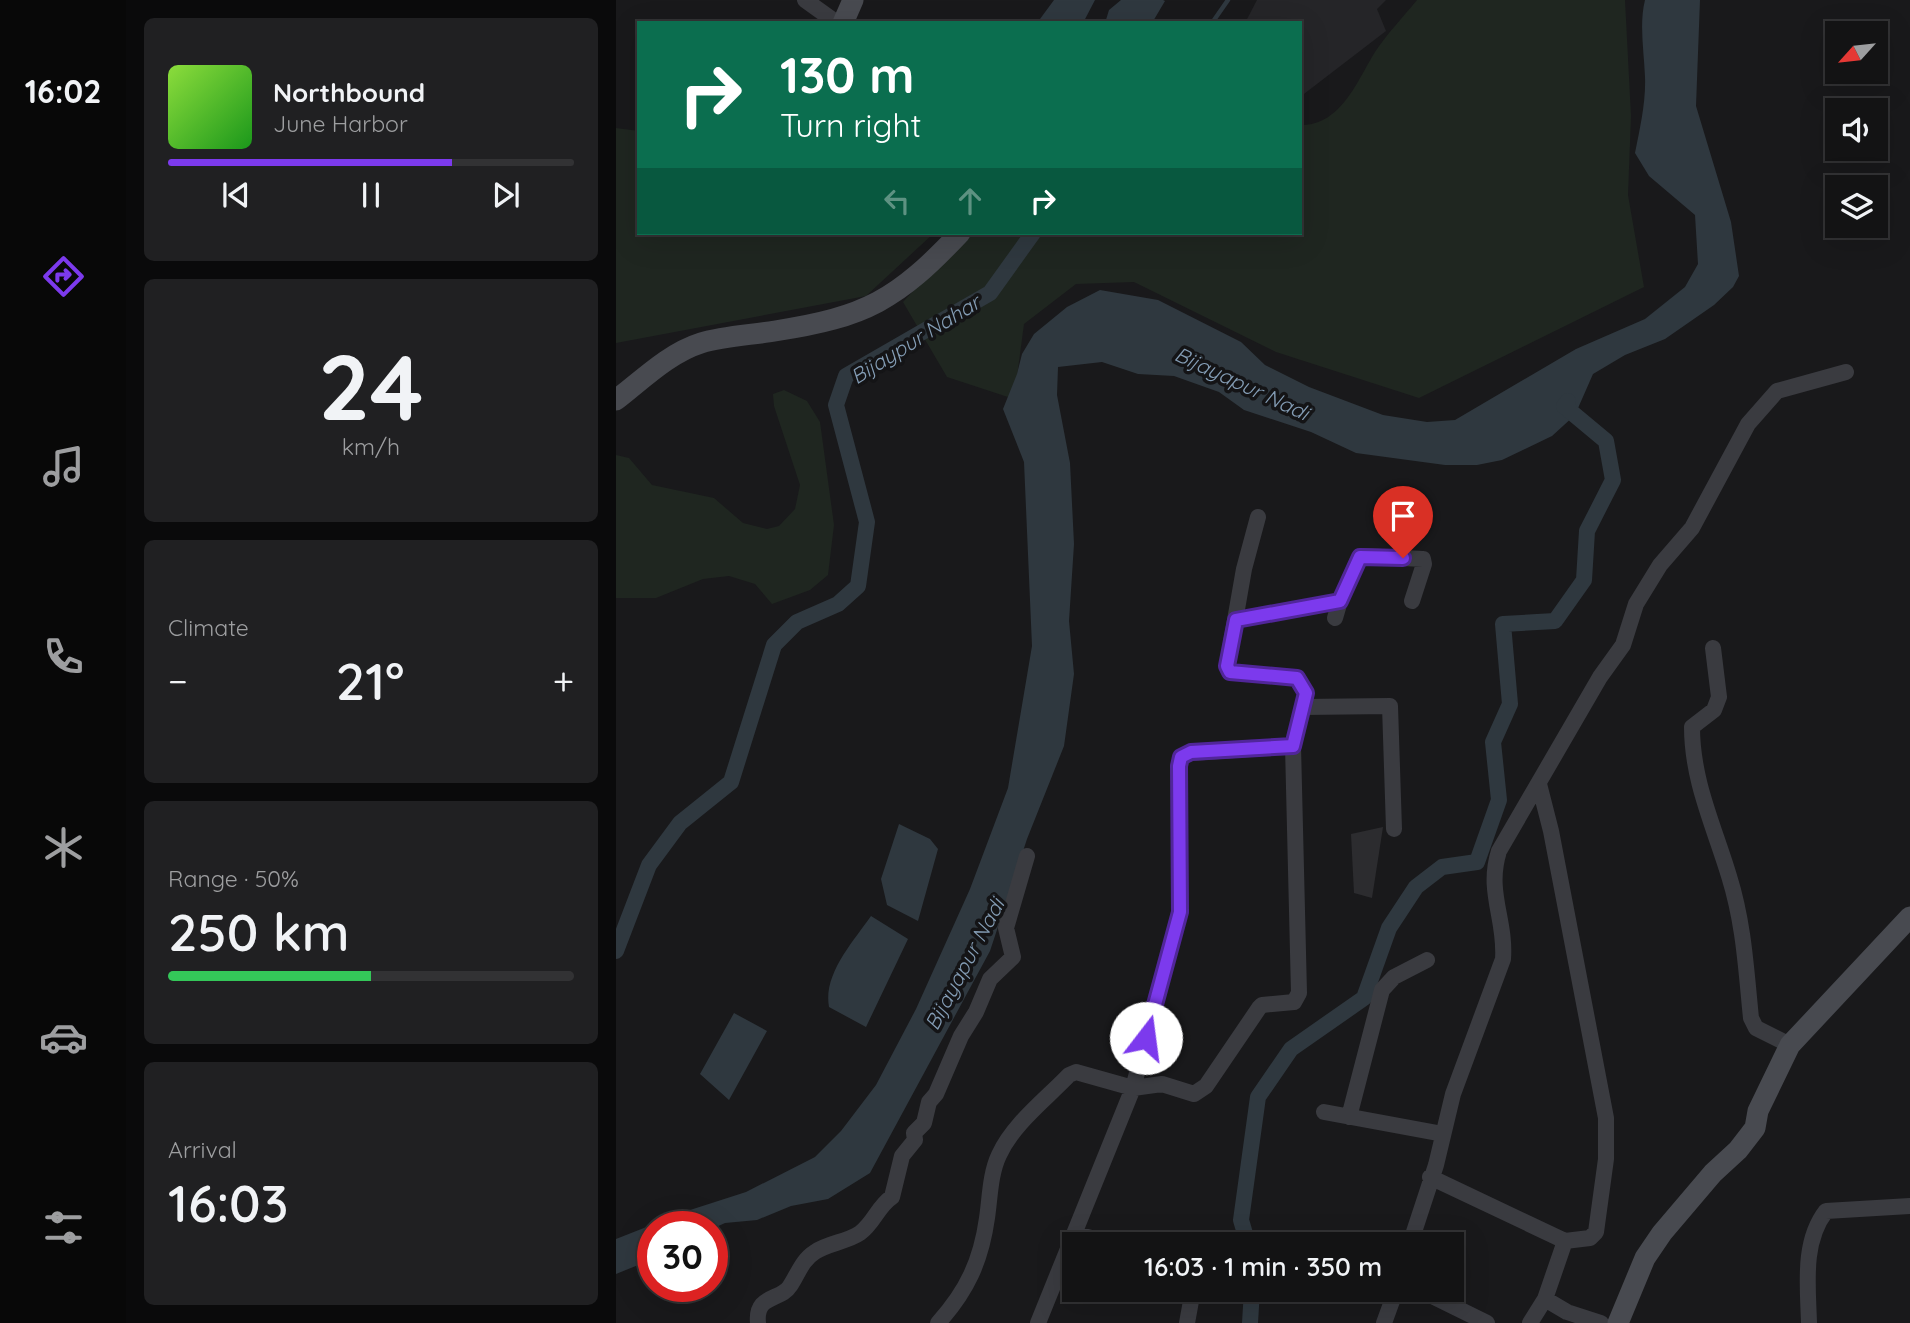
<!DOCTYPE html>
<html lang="en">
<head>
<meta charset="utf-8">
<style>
  :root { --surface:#131314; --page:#202022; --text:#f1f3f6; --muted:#9d9ea0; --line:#323234; --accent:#7c3aed }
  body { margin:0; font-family:Quicksand,sans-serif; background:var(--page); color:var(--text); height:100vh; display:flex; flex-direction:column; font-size:26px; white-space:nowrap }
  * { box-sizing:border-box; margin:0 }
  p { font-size:23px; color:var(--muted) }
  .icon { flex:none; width:38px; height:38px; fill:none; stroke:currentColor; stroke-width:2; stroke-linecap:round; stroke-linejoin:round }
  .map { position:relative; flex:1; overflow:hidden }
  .details { display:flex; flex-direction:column; gap:18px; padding:18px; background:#0a0a0b; width:490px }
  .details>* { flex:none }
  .guide { position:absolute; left:21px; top:21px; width:665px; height:214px; border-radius:0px; box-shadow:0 7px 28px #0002,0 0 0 2px var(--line); background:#0b6e4f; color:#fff; overflow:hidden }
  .needle { width:46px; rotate:243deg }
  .tools { position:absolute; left:1209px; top:21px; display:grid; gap:14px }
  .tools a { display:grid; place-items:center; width:63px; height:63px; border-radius:0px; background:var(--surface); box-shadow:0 7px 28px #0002,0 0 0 2px var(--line); font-size:35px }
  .speed { position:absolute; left:21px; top:1211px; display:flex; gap:14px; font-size:35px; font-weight:700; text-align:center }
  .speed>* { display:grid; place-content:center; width:91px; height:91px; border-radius:50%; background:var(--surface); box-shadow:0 7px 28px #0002,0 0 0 2px var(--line); line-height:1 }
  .speed .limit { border:10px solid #d22; background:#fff; color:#111 }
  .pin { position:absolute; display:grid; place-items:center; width:60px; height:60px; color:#fff; margin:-72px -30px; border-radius:50% 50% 50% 0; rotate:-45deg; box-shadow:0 0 7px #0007 }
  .pin .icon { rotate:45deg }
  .me { position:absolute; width:77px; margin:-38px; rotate:15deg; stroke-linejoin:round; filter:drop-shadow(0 0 5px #0008) }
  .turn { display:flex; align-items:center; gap:24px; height:147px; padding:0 28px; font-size:32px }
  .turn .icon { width:91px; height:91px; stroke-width:2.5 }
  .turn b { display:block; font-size:49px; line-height:60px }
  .lanes { display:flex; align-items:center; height:66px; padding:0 28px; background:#0003; justify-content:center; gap:35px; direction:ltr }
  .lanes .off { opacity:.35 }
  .big { font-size:52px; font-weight:600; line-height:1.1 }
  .details .tile { flex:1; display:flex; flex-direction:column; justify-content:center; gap:10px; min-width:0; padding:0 24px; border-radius:10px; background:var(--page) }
  .details .dial { align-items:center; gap:0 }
  .dial b { font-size:91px; line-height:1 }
  .song { display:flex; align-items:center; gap:21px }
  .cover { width:84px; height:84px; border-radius:10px; background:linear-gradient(135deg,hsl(90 70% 55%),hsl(120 70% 35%)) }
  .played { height:7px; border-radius:4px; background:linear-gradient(90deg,var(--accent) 70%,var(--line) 70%) }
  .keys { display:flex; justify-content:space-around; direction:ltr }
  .heat { display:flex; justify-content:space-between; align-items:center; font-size:38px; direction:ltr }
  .charge { height:10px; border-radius:5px; background:linear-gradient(90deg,#34c759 50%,var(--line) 0) }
  .trip { position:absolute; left:446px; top:1232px; width:402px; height:70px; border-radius:0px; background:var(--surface); box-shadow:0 7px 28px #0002,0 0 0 2px var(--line); font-weight:600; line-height:70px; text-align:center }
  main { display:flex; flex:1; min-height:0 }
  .dock { display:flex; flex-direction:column; width:126px; justify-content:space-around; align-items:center; background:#080808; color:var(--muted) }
  .dock .icon { width:49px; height:49px }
  .dock .on { color:var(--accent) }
  .dock b { font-size:32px; color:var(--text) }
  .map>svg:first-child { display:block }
</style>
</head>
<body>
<main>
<nav class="dock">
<b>16:02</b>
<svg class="icon on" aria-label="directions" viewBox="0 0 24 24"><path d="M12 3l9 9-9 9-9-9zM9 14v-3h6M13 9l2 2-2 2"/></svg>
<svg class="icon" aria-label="music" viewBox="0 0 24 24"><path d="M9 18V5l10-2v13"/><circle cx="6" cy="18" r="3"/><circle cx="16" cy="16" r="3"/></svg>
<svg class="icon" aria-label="phone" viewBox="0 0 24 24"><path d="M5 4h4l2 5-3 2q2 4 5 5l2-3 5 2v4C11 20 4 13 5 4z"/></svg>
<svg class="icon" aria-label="climate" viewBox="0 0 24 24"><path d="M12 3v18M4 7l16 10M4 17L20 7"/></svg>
<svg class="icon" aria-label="car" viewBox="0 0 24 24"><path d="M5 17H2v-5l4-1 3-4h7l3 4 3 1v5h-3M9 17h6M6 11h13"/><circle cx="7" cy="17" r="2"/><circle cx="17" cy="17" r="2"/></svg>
<svg class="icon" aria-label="filters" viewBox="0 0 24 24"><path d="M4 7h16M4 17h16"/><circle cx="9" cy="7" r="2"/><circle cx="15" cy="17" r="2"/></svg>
</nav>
<section class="details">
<div class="tile">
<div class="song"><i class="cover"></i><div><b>Northbound</b><p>June Harbor</p></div></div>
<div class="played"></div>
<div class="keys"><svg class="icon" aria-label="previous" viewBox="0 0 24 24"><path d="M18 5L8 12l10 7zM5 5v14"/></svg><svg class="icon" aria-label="pause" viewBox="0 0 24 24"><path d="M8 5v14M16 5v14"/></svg><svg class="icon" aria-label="next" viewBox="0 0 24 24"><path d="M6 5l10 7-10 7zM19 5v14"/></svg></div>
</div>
<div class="tile dial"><b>24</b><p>km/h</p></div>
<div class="tile"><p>Climate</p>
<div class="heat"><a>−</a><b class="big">21°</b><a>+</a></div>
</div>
<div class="tile"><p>Range · 50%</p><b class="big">250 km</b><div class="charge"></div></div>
<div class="tile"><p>Arrival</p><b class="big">16:03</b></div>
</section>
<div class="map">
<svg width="1294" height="1323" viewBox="0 0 1294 1323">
  <rect width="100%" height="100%" fill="#19191b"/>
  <path fill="#252528" d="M 641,0 L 770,0 L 761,9 L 770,31 L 684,97 L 684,23 L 629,23 Z"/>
  <path fill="#1f2620" d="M 801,0 L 1009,0 L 1015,116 L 1012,195 L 1028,287 L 803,398 L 660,352 L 518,282 L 460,284 L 408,324 L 398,399 L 331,377 L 287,302 L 336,249 L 356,233 L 684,233 L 684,125 C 725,126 741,81 759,52 C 771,34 787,17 801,0 Z
    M 0,128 L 23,131 L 23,233 L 318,233 L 250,296 L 0,343 Z
    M 168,390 L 191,401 L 204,422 L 218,525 L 212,575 L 194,590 L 156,604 L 139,584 L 113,576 L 87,579 L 40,598 L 0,598 L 0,455 L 13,458 L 36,485 L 98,498 L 127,523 L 151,529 L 163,526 L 179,509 L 184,485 L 158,406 L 157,394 Z"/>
  <path fill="#2f383f" d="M 438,0 L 479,0 L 467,23 L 435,23 L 424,19 Z
    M 505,0 L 547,0 L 549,1 L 536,23 L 489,23 L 493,10 Z
    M 1029,0 L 1084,0 L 1080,106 L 1115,222 L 1123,276 L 1117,287 L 1098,305 L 1049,339 L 1009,355 L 977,374 L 959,415 L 936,436 L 886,460 L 861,465 L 829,465 L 740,453 L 695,432 L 628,410 L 603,392 L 558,376 L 522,374 L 486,362 L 442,367 L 441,395 L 454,463 L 458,544 L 453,621 L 458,674 L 448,746 L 411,839 L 374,951 L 254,1173 L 212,1199 L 175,1206 L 141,1220 L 109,1223 L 96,1229 L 96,1227 L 37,1227 L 37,1259 L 0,1274 L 0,1239 L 71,1211 L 130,1192 L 199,1157 L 225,1131 L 260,1085 L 300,1009 L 354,889 L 392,788 L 416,646 L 408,462 L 387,409 L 401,374 L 406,354 L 418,334 L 451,307 L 484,290 L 542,300 L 625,342 L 649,365 L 693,387 L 767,415 L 811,422 L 839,420 L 960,349 L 1029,319 L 1069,287 L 1082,264 L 1079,215 L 1033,176 L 1019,153 C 1024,128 1030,102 1029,77 C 1028,51 1023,24 1029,0 Z
    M 283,824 L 314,839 L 322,849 L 302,921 L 271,905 L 265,879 Z
    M 255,916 L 292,939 L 250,1027 L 213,1007 C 207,974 237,942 255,916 Z
    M 118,1013 L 151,1031 L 113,1100 L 84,1074 Z"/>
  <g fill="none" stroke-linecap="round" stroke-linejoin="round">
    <path stroke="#2f383f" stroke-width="4.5" d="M 596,23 L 612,0"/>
    <path stroke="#2f383f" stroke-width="16" d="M 0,951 L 33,865 L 64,823 L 115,782 L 158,645 L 181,622 L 222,604 L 242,586 L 251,522 L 220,405 L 230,376 L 374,293 L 417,233
      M 632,1244 L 625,1220 L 642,1097 L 675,1049 L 748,998 L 773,928 L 800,887 L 826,867 L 861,862 L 883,800 L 877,742 L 894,704 L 887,624 L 939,621 L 968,580 L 971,531 L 997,480 L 990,441 L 948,406 L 952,401
      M 634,1323 L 636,1290"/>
  </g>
  <path fill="#2c2c2f" d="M 767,827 L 756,898 L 738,893 L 735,834 Z"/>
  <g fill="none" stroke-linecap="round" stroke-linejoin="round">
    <path stroke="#3a3b40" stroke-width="16" d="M 189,0 L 221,23
      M 719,618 L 724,601
      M 620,620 L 724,601 L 742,560 L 747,556 L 807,559 L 808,564 L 796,601
      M 1097,648 L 1103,697 L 1098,710 L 1076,727 C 1076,781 1098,826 1113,876 C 1128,924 1130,969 1135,1018 L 1140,1028 L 1174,1045
      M 687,707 L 774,706 L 778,829
      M 708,1112 L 827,1134
      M 733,1117 L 766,990 L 778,977 L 811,960
      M 814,1177 L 949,1241
      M 460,1234 L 498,1244
      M 794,1244 L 820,1165 L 837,1094 L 887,959 C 890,919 870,892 883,851 L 984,677 L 1007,645 L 1020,604 L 1044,565 L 1076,528 L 1132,424 L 1161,391 L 1230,372
      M 804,1290 L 871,1323
      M 929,1299 L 951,1312 L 985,1323
      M 142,1323 C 139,1294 165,1301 174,1286 C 182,1274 186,1260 199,1252 C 212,1243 231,1242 244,1233 C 258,1223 262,1206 276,1197 L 286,1156 L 299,1140 L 298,1133 L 308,1123 L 313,1102 L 320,1094 L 345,1036 L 360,1012 L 374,979 L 397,957 L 390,928 L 411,856
      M 322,1323 C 351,1291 365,1261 371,1218 C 374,1198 374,1174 383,1155 C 397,1124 430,1099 453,1075 L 460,1072 L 517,1088 L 546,1084 L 578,1094 L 590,1086 L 643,1008 L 646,1005 L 678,1002 L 683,993 L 677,746 L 690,693 L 681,678 L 614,672 L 611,666 L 628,569 L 642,517
      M 422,1323 L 517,1088 L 564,912 L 563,766 L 565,757 L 575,753 L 677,746
      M 571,1323 L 577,1290
      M 768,1323 L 780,1290
      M 914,1323 L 929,1299 L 949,1241 L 974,1238 L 980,1232 L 990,1159 L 990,1118 L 935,831 L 923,784
      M 1193,1323 C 1192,1286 1186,1242 1210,1211 L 1294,1206"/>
    <path stroke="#484a50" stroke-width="21" d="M 227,23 L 237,0
      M 0,400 C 26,380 53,353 85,343 C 108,336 135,335 159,331 C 250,317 281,300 344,233
      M 1002,1323 L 1029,1258 L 1046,1233 L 1097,1173 L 1122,1150 L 1139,1128 L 1142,1111 L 1174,1045 L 1294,917"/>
  </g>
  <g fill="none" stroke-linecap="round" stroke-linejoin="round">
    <g stroke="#51269a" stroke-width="18">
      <path id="route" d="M 530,1038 L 564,912 L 563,766 L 565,757 L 575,752 L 677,746 L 690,693 L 681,678 L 614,672 L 611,666 L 620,620 L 724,601 L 744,557 L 787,558"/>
    </g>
    <use href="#route" stroke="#7c3aed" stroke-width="12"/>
  </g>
  <g text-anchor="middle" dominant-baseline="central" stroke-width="7" stroke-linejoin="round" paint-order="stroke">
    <g font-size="21" font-style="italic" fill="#849db5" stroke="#141416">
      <text transform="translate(299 339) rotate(-32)">Bijaypur Nahar</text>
      <text transform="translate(626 383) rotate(25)">Bijayapur Nadi</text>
      <text transform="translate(348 964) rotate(-62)">Bijayapur Nadi</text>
    </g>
  </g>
</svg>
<div class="tools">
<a><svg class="needle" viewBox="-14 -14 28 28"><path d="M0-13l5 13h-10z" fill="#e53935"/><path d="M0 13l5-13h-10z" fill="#9d9ea0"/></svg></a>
<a><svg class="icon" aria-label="sound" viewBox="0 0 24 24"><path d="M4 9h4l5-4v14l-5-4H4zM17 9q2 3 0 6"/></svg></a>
<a><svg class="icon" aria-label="layers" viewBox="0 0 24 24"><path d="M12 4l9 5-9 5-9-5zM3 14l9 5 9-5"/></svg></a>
</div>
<div class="speed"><div class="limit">30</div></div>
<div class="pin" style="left:787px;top:558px;background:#d93025"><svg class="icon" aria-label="arrive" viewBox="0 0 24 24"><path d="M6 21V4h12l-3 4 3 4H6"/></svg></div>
<svg class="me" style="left:530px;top:1038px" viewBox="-20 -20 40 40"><circle r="19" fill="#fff"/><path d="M0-13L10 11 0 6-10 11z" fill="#7c3aed"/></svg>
<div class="trip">16:03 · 1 min · 350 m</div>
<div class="guide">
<div class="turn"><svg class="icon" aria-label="right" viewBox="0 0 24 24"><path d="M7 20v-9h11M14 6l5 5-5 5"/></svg><div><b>130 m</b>Turn right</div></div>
<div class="lanes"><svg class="icon off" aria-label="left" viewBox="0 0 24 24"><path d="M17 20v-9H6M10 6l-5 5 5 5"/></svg><svg class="icon off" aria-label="ahead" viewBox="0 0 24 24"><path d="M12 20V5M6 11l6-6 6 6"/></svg><svg class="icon" aria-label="right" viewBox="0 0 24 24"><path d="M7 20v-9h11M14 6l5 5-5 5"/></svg></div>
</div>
</div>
</main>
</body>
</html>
